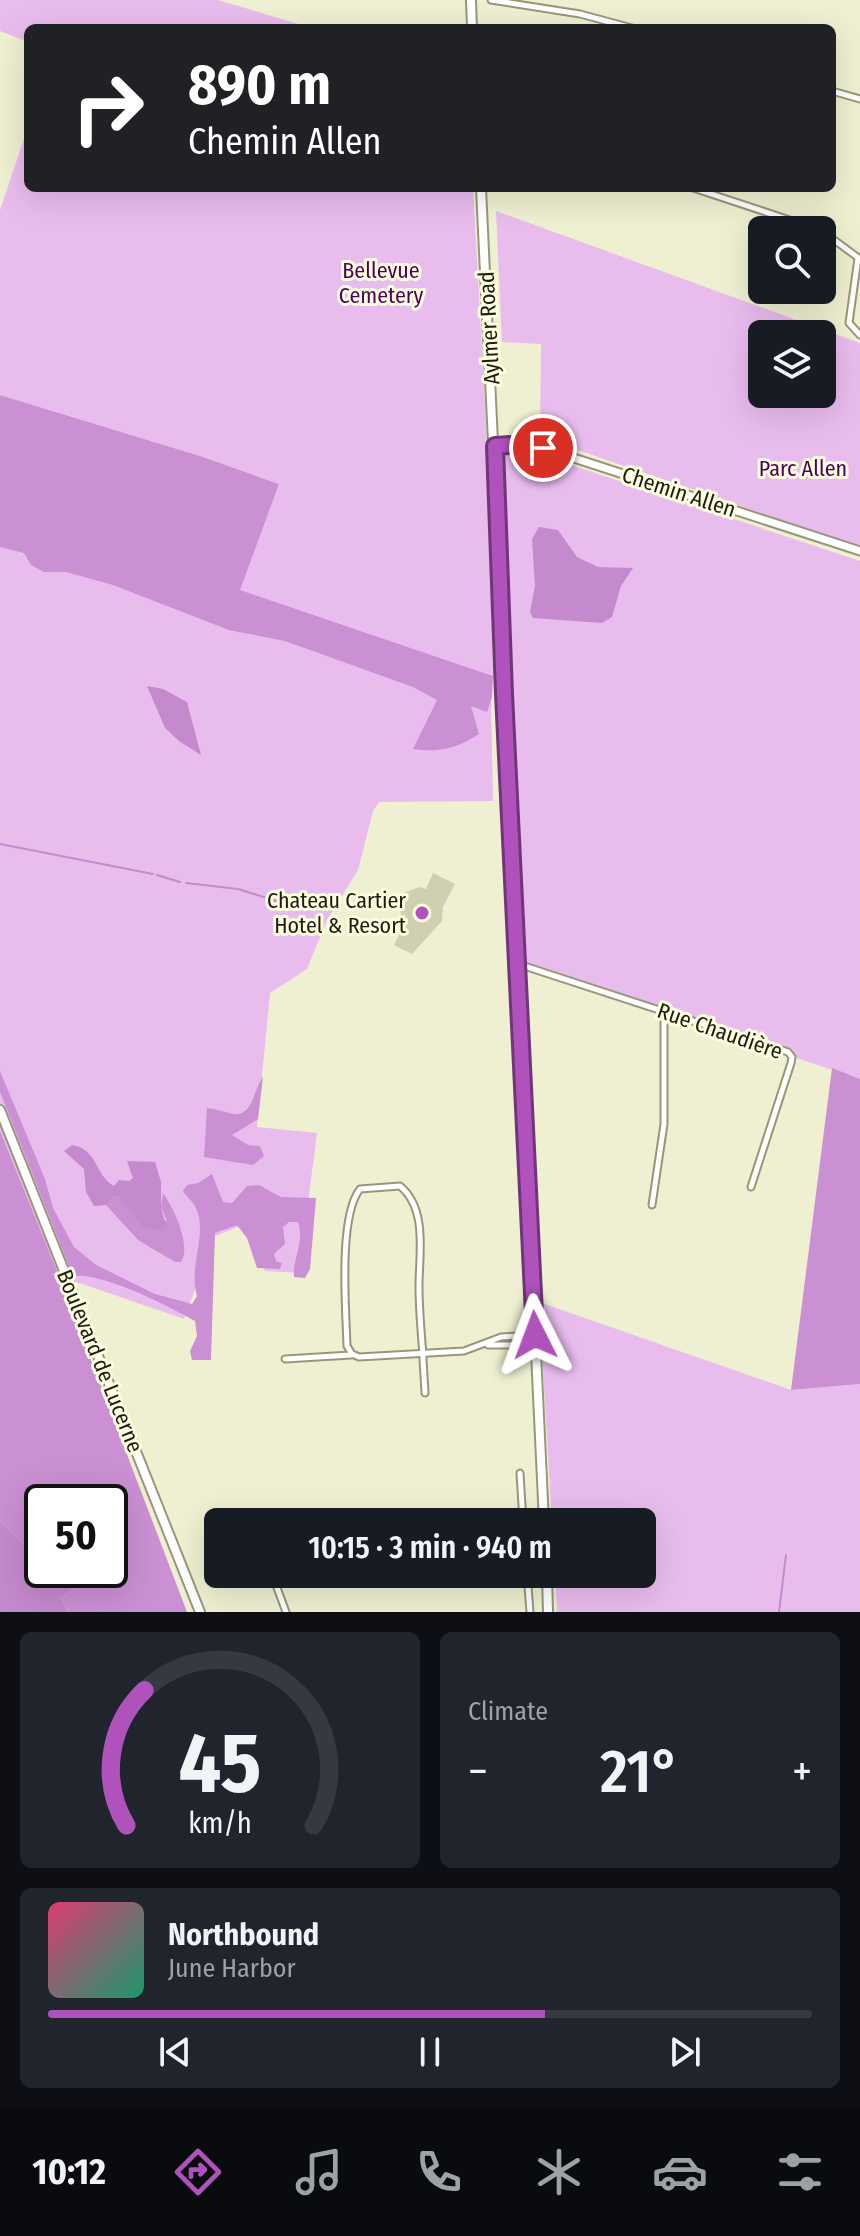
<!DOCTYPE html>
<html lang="en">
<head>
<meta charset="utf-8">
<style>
  :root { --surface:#171b24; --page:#20242c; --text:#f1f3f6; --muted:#9ea1a6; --line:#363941; --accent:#af52bc }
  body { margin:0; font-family:"Fira Sans Condensed",sans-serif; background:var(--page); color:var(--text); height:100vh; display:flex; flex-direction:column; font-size:30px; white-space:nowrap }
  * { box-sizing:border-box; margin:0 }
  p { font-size:26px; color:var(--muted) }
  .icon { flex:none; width:44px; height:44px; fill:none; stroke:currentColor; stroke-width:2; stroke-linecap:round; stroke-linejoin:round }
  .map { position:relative; height:1612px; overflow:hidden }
  .panel { display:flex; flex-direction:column; gap:20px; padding:20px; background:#0d0f14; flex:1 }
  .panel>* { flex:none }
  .banner { position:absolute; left:24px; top:24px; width:812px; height:168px; border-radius:12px; box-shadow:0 8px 32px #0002; background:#202124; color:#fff; overflow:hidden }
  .controls { position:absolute; left:748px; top:216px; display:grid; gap:16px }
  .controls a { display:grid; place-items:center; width:88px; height:88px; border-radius:12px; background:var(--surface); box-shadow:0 8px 32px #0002; font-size:40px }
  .speed { position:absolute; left:24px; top:1484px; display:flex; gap:16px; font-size:40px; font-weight:700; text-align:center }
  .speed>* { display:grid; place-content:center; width:104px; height:104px; border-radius:50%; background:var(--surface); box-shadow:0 8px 32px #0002; line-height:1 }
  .speed .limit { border:4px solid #111; border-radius:12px; background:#fff; color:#111 }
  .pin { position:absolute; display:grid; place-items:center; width:68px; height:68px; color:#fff; margin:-34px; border:4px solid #fff; border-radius:50%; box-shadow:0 2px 8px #0007 }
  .me { position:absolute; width:88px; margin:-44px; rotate:357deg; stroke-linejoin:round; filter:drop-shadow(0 0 6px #0008) }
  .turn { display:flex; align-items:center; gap:28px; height:168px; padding:0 32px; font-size:36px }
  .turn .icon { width:104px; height:104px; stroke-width:2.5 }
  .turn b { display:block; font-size:56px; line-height:68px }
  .big { font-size:60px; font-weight:600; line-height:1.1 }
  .panel .tile { flex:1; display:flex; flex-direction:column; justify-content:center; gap:12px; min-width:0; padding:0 28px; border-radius:12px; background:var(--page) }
  .panel .dial { align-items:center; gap:0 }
  .dial svg { height:208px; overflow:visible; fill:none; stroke:var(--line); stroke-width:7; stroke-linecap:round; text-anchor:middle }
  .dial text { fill:var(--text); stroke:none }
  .song { display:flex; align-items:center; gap:24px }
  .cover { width:96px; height:96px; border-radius:12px; background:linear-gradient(135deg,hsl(340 70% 55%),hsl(160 70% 35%)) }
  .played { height:8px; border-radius:4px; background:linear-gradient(90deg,var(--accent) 65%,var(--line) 65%) }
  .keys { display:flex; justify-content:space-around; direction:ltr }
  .heat { display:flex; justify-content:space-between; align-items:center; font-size:44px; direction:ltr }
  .panel .tiles { flex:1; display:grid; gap:20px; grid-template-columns:1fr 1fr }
  .tile:last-child { grid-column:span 2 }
  .trip { position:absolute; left:204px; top:1508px; width:452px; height:80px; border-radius:12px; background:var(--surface); box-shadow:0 8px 32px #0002; font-weight:600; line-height:80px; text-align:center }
  .tab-bar { display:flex; height:128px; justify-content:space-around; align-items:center; background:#090b0e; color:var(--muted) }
  .tab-bar .icon { width:56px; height:56px }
  .tab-bar .selected { color:var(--accent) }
  .tab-bar b { font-size:36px; color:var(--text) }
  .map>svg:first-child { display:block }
</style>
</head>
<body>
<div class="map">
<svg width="860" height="1612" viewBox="0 0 860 1612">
  <rect width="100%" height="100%" fill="#eff0d1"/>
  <path fill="#e9bcee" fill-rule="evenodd" d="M 0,0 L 218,0 L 312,28 L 28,28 L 28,42 L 0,31 Z
    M 28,127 L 28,188 L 473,188 L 486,423 L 493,676 L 239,590 L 279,484 L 200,456 L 0,395 L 0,210 Z
    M 496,211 L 860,343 L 860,547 L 540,437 L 541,344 L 502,342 ZM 762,334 L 822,334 L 822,394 L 762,394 Z
    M 514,446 L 860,561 L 860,1079 L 526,968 L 502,451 Z
    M 0,540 L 491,697 L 493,801 L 379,802 L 373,811 L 358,870 L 327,920 L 307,969 L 270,993 L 257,1127 L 317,1133 L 299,1273 L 265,1271 L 248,1223 L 215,1236 L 184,1319 L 59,1276 L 36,1336 L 0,1380 Z
    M 539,1302 L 791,1390 L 860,1384 L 860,1612 L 557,1612 L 555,1574 L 642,1574 L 642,1522 L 552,1522 Z"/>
  <path fill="#cb8fd3" d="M 0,395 L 200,456 L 279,484 L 240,590 L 493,676 L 492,697 L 487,712 L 471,706 L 479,734 C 458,748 438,753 413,749 L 437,700 L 413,687 L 285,641 L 229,630 L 113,585 L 66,572 L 44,572 L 31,565 L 24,553 L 0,547 Z
    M 832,1068 L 860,1079 L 860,1384 L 791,1390 Z
    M 0,1071 L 45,1179 L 53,1208 L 74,1247 L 96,1265 L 155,1294 L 192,1304 L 197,1296 C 188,1264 209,1233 195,1206 C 192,1200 186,1197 183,1191 L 187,1185 L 198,1183 L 212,1174 L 223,1202 L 232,1203 L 247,1186 L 259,1185 L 281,1197 L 316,1198 L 310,1269 L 305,1278 L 294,1277 C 292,1260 305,1242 298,1222 L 289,1222 L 283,1227 L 285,1244 L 274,1254 L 276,1261 L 282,1263 L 280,1269 L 257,1268 L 247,1238 L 237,1225 L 215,1233 L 211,1360 L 192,1360 L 190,1351 L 197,1336 L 195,1321 C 169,1306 102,1272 73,1276 L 0,1092 Z
    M 263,1077 L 258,1119 L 232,1135 L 248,1145 L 260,1146 L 264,1156 L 253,1165 L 204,1157 L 207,1108 C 216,1109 224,1112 233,1114 C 254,1117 253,1089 263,1077 Z
    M 0,1131 L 59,1276 L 187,1612 L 68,1612 L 61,1598 L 81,1584 L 79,1570 L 110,1570 L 110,1502 L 42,1502 L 42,1545 L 31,1551 L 0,1521 Z
    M 163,1193 C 173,1207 192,1245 181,1262 L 175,1262 L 138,1240 L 106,1205 L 113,1197 L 119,1196 L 129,1207 L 167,1221 L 161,1207 Z"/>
  <path fill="#c589cd" d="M 539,527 L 558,530 L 577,557 L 598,567 L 633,568 L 621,586 L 612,617 L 602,623 L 533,618 L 530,612 L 535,586 L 532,539 Z
    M 147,686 L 163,689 L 187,702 L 201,755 L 179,741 L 165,728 Z
    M 72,1145 C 98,1149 95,1176 114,1186 L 119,1180 L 129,1181 L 133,1178 L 127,1161 L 155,1162 L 161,1182 L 161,1207 L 166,1226 L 162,1230 L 143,1228 L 119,1196 L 113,1197 L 106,1205 L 94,1206 L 86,1192 L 84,1169 L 64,1151 Z
    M 0,1521 L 31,1551 L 42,1545 L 42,1570 L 79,1570 L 81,1584 L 61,1598 L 68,1612 L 0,1612 Z"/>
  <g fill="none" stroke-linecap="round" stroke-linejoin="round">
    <path stroke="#c589cd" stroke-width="2" d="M 0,844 L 153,874
      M 157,875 L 180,882
      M 186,883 L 238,889 L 292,906
      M 779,1612 L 786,1555"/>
  </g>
  <path fill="#cfd0b1" d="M 433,873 L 455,884 L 443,907 L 442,921 L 412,954 L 394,945 L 402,929 L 400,903 L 404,893 L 419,887 L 426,889 Z"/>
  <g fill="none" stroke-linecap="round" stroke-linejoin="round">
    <g stroke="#97977a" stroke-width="9">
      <path id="minor" d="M 491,0 L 580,14 L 632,28
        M 832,91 L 860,99
        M 693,188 L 820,230
        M 822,231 L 860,259
        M 858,258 L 849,323 L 860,335
        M 518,964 L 788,1052 L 792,1057 L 791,1063 L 751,1187
        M 652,1205 L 664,1124 L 664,1011
        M 488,1345 L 535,1345
        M 285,1359 L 351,1355
        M 425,1393 L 423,1359 L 423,1355 C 421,1332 419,1309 419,1286 C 419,1255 428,1209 400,1186 L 360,1189 C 338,1217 346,1311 347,1346 L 352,1354 L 359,1357 L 464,1351 L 501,1337 L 535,1335
        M 520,1473 L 523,1522
        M 272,1574 L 286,1612
        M 527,1574 L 530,1612"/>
    </g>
    <g stroke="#97977a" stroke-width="11">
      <path id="tertiary" d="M 495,446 L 527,444 L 543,448 L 860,551"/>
    </g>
    <g stroke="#97977a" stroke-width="12">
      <path id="secondary" d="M 471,0 L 472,28
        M 481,188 L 544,1522
        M 0,1110 L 200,1612
        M 547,1574 L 548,1612"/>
    </g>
    <use href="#minor" stroke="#fff" stroke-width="5"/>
    <use href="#tertiary" stroke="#fff" stroke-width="7"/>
    <use href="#secondary" stroke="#fff" stroke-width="8"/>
  </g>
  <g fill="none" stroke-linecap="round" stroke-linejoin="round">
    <g stroke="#72357a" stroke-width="20">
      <path id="route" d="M 535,1335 L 504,694 L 495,446 L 527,444 L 543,448"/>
    </g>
    <use href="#route" stroke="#af52bc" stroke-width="14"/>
  </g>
  <circle fill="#af52bc" stroke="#fcfdde" stroke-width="3" cx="422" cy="913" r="8"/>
  <g text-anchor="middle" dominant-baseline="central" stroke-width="6" stroke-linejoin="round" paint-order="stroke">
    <g font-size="22" fill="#4e0057" stroke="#fcfdde">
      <text x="381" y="270">Bellevue<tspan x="381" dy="25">Cemetery</tspan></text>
      <text x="803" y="468">Parc Allen</text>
    </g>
    <g font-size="22" fill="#1c1c11" stroke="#fcfdde">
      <text transform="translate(489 328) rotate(-93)">Aylmer Road</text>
      <text transform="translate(679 492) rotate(18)">Chemin Allen</text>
      <text transform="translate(720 1031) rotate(19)">Rue Chaudière</text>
      <text transform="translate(100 1361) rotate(68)">Boulevard de Lucerne</text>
    </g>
    <g font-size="22" fill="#1c1c11" stroke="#fcfdde" text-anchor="end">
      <text x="406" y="900">Chateau Cartier<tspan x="406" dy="25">Hotel &amp; Resort</tspan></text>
    </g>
  </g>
</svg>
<div class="controls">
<a><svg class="icon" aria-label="search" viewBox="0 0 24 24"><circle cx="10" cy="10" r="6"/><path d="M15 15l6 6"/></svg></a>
<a><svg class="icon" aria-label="layers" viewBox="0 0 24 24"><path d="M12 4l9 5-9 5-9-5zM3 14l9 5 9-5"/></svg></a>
</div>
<div class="speed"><div class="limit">50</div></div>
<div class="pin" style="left:543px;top:448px;background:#d93025"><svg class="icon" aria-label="arrive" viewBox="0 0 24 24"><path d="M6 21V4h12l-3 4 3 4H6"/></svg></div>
<svg class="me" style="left:535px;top:1335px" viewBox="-20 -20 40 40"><path d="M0-17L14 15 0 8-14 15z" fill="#af52bc" stroke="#fff" stroke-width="4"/></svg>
<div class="trip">10:15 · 3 min · 940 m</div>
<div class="banner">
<div class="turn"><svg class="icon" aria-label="right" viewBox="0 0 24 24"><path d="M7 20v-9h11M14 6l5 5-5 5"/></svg><div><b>890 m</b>Chemin Allen</div></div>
</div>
</div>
<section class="panel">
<div class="tiles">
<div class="tile dial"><svg viewBox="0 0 100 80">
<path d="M14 69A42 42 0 1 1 86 69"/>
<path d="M14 69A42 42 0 0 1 21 17" stroke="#af52bc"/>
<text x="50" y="56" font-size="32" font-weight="700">45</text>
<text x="50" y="72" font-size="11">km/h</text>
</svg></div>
<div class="tile"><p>Climate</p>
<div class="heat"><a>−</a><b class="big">21°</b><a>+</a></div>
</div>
<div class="tile">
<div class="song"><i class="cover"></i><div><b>Northbound</b><p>June Harbor</p></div></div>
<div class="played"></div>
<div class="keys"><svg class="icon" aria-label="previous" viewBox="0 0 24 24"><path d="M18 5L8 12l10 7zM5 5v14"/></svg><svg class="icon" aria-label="pause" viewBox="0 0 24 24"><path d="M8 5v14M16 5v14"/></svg><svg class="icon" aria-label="next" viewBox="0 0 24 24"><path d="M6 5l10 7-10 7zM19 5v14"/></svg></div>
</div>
</div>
</section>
<nav class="tab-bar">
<b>10:12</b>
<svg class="icon selected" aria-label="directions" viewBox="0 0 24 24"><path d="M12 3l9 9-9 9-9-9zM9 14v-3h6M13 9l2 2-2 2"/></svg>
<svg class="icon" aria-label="music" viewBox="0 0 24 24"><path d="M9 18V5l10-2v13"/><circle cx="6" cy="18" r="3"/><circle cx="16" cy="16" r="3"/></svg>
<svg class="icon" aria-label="phone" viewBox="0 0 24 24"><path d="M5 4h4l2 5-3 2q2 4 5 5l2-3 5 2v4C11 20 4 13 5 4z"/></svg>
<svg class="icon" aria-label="climate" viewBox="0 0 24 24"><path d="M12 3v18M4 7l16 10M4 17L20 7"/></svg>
<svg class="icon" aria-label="car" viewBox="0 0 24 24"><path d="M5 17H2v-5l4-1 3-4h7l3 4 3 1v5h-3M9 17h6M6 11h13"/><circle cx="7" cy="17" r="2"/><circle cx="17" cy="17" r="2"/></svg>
<svg class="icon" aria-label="filters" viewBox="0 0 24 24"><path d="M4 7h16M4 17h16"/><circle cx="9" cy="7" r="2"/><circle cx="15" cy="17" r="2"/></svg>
</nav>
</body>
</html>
